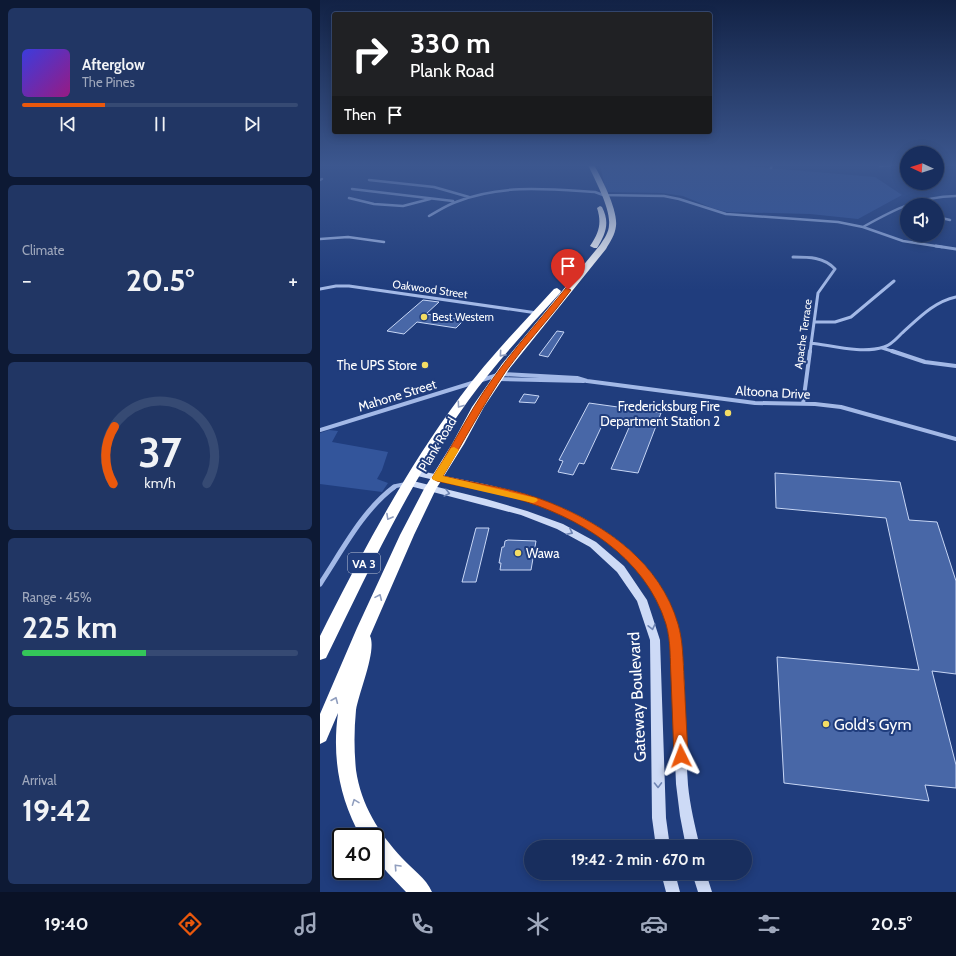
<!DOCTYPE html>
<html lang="en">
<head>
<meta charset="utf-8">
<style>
  :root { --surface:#182e5e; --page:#213664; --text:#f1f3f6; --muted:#9fa8bc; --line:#364a73; --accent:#ea580c }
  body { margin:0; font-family:Cabin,sans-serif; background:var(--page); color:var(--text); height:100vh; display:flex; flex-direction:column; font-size:15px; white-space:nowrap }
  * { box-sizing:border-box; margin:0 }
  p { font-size:13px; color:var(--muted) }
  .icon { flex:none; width:22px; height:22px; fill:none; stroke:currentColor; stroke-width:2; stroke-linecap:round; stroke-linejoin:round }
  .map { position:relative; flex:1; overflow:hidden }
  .panel { display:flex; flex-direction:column; gap:8px; padding:8px; background:#0d1934; width:320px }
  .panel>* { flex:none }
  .top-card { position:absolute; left:12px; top:12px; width:380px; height:122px; border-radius:4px; box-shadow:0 2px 10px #0003,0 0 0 1px var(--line); background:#202124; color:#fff; overflow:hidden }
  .needle { width:26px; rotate:274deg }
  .controls { position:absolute; left:580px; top:146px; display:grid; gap:8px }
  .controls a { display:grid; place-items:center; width:44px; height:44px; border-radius:50%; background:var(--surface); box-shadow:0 2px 10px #0003,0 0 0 1px var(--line); font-size:20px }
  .speed { position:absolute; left:12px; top:828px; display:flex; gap:8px; font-size:20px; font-weight:700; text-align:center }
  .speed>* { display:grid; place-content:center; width:52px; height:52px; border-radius:50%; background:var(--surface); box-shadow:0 2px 10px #0003,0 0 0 1px var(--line); line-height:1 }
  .speed .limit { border:2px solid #111; border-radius:6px; background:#fff; color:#111 }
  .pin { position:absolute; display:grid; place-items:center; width:34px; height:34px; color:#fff; margin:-41px -17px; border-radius:50% 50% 50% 0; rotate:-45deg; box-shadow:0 0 4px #0007 }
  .pin .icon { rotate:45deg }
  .me { position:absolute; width:44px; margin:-22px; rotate:357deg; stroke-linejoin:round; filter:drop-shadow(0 0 3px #0008) }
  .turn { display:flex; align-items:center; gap:14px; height:84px; padding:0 12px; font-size:18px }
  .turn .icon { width:52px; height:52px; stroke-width:2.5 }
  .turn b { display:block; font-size:28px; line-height:34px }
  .then { display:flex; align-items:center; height:38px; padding:0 12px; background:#0003; gap:8px; font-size:15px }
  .big { font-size:30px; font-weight:800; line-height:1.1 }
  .panel .tile { flex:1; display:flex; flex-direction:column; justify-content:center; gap:6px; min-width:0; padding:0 14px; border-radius:6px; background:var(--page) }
  .panel .dial { align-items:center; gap:0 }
  .dial svg { height:104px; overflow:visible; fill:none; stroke:var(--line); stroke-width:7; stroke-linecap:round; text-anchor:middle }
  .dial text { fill:var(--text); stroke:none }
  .song { display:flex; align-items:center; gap:12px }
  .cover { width:48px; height:48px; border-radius:6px; background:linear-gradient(135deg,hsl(240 70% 55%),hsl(310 70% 35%)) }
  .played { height:4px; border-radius:2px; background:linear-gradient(90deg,var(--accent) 30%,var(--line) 30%) }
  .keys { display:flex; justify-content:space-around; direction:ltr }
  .heat { display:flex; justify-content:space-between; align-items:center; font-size:22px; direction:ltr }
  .charge { height:6px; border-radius:3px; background:linear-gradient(90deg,#34c759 45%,var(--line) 0) }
  .trip { position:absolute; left:204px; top:840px; width:228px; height:40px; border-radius:20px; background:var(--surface); box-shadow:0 2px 10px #0003,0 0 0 1px var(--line); font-weight:800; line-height:40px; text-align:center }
  .tab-bar { display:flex; height:64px; justify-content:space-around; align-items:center; background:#0a1226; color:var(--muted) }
  .tab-bar .icon { width:28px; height:28px }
  .tab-bar .active { color:var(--accent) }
  .tab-bar b { font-size:18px; color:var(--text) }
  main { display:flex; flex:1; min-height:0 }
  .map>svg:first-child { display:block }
</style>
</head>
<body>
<main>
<section class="panel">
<div class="tile">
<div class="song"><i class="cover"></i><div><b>Afterglow</b><p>The Pines</p></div></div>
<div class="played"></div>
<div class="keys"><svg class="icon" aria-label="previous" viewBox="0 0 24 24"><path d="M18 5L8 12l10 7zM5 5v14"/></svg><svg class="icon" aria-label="pause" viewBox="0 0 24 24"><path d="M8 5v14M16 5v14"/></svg><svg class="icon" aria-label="next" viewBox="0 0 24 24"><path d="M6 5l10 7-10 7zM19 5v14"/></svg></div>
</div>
<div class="tile"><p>Climate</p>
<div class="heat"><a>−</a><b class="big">20.5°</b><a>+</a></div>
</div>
<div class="tile dial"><svg viewBox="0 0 100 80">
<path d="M14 69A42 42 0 1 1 86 69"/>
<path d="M14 69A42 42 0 0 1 15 25" stroke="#ea580c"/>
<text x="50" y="56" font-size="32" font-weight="700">37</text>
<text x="50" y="72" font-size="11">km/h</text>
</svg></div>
<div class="tile"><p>Range · 45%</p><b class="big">225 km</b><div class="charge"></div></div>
<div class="tile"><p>Arrival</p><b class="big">19:42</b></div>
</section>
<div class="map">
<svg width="636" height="892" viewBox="0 0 636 892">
  <rect width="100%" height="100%" fill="#203d7d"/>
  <path fill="#33559b" d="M 280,165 L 412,165 L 555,177 L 582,195 L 538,219 L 490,214 L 407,212 L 392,208 L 363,196 L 342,193 L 286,192 Z
    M 9,430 L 18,431 L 12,442 L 68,452 L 62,470 L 57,479 L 68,483 L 62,492 L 0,484 L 0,433 Z"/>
  <path fill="#4867a7" stroke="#c7d6f5" d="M 103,300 L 119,302 L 106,314 L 144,320 L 136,328 L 97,322 L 84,334 L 67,331 Z
    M 237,331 L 244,332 L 228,357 L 219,355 Z
    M 204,394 L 219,396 L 215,403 L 199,402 Z
    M 269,403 L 341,413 L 318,473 L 291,469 L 311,423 L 285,419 L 264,464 L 259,463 L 253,475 L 238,472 L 243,461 L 239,460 Z
    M 455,473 L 580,482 L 589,520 L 617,522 L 636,581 L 636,674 L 612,671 L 636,765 L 636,788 L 605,785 L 609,801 L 464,783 L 457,657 L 599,670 L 566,518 L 456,508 Z
    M 156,528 L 169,528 L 156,582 L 142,582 Z
    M 188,540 L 216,541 L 211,570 L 180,570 L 181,563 L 179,563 L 182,547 L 184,547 L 185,541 Z"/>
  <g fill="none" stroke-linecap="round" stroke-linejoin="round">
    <path stroke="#a3b9e7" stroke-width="2.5" d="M 560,166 L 571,165
      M 451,168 L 452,165
      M 0,180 L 2,179
      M 49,180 L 114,187 L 149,197
      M 32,189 L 133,201
      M 29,198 L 54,204 L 83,206 L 110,199
      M 109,216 C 118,211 127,205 136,202 C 181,184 228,189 275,192 L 283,195 L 344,196 L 359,199 L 406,214 L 518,222 L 543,227 L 583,241 L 622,247
      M 617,217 L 630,220
      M 543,227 C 575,209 598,197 636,196
      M 0,239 L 28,237 L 64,242"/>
    <path stroke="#a3b9e7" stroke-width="3" d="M 616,246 L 636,249
      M 473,257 C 489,257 504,257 515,269 L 498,293 L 490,352
      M 0,289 L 16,286 L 29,286 L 217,313
      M 494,322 L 515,322 L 531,317 L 574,281
      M 491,343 C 514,346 542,354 564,347 C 571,345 576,339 581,334 C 598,319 613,302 636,297
      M 562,348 L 575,352"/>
    <path stroke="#a3b9e7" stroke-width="4" d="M 572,351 L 605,362 L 636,366
      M 178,379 L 264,381
      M 483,404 L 490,351
      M 0,430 L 181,374 L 257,378 L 267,381 L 435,403 L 495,404 L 521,407 L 636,439
      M 73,488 L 76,486 L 86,484"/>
    <path stroke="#a3b9e7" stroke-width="5" d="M 0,584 C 22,551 42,511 74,487"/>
    <path fill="#cddaf6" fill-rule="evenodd" d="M 96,470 C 132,478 170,484 205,494 C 267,513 333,552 355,616 C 359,630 361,646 363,661 C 366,702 365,743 368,785 C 370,806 375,826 380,847 L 366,847 L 360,816 L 356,784 L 351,660 C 350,645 349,629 344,615 C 319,551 251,512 188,495 C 157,487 124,483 93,475 L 92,473 Z
      M 89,480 L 166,499 L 207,511 L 243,524 L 276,542 L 304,566 L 327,600 L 340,640 L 346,818 L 350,847 L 336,847 L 332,818 L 330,640 L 317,601 L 297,572 L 270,547 L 237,529 L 201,515 L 86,485 L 85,483 L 86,481 Z
      M 341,873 L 355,873 L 360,892 L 346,892 Z
      M 372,873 L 386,873 L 392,892 L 378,892 Z"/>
    <path fill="#fff" fill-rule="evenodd" d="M 268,165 L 274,165 C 282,179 298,210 296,226 C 295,235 290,242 286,249 L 190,368 L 164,407 L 144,444 L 116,489 L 94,535 L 50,636 C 57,650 39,692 36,710 C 34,730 34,750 36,770 C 41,805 59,833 82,858 C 92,869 106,878 112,892 L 86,892 L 67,872 L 55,857 L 55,837 L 41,837 C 19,798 12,757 18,713 L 6,741 L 0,744 L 0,714 L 37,628 L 80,535 L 104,489 L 132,444 L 152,407 L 182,364 L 280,245 C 284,239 289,232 289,225 C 291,209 275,180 268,165 Z
      M 280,206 L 282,207 C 290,222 286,234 277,248 L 274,248 L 270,246 C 279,233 282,223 277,208 Z
      M 237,288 L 241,291 L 240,293 C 208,328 176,363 148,401 C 90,481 49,570 6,658 L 0,660 L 0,636 L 7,622 C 46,545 88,467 140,397 C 168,359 202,324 234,289 Z"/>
  </g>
  <defs><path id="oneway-chevron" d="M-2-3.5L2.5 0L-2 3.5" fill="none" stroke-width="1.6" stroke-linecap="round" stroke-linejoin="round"/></defs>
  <g stroke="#909ebe">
    <use href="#oneway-chevron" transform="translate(182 354) rotate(131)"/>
    <use href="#oneway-chevron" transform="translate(140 405) rotate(126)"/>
    <use href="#oneway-chevron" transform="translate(69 517) rotate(119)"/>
    <use href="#oneway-chevron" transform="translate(59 597) rotate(-66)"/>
    <use href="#oneway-chevron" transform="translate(15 700) rotate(-67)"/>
    <use href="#oneway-chevron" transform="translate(35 802) rotate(-111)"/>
    <use href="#oneway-chevron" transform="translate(77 867) rotate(-133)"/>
  </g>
  <g stroke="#6e84b3">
    <use href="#oneway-chevron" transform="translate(127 493) rotate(14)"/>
    <use href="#oneway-chevron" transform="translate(250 532) rotate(27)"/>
    <use href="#oneway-chevron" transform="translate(332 627) rotate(77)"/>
    <use href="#oneway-chevron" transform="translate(338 785) rotate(89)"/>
  </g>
  <linearGradient id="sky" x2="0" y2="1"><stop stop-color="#122245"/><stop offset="0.57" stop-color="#3c578f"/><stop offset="1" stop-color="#3c578f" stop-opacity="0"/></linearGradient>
  <rect width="636" height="290" fill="url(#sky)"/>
  <path fill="#ea580c" stroke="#983908" d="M 246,288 L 251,290 C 231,317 206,343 186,371 C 163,405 144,441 123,476 C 159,484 197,489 231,503 C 287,526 340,563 358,624 C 363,641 363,660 364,678 C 365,704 367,730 368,756 L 366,761 L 361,763 L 356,761 L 354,756 C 353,730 352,704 351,678 C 350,660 351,641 346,624 C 325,556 258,516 194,498 C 168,491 142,487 117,481 L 112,478 C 127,455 140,430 154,407 C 180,364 214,327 246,288 Z"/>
  <path fill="#f59e0b" d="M 134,447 L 139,450 L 123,476 L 216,498 L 218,500 L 216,502 L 213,503 L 113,480 L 112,478 L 113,476 L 131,448 Z"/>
  <g fill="#f4dd64" stroke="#203d7d" stroke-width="1.5">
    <circle cx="104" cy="317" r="4"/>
    <circle cx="105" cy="365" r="4"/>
    <circle cx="408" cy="413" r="4"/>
    <circle cx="198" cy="553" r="4"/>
    <circle cx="506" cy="724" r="4"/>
  </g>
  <g text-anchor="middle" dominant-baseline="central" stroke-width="4" stroke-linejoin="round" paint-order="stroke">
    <g font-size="11" fill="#fff" stroke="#203d7d">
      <text transform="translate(110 289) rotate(8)">Oakwood Street</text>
      <text transform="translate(483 334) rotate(-82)">Apache Terrace</text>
    </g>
    <g font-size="11" fill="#fff" stroke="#203d7d" text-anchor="start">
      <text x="112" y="317">Best Western</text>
    </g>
    <rect fill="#203d7d" stroke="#bcc5d8" stroke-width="1" x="28" y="553" width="32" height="20" rx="3"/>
    <g font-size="12" font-weight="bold" fill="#fff">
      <text x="44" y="563">VA 3</text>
    </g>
    <g font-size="13" fill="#fff" stroke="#203d7d" text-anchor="end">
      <text x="97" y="365">The UPS Store</text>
      <text x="400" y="406">Fredericksburg Fire<tspan x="400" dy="15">Department Station 2</tspan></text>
      <text x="206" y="553" text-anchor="start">Wawa</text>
    </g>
    <g font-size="13" fill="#fff" stroke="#203d7d">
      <text transform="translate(453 392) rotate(3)">Altoona Drive</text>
      <text transform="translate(77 395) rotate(-17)">Mahone Street</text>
      <text transform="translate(117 444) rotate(-59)">Plank Road</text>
    </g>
    <g font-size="16" fill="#fff" stroke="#203d7d">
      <text transform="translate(317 697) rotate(-93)">Gateway Boulevard</text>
    </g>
    <g font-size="16" fill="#fff" stroke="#203d7d" text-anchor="start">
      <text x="514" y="724">Gold's Gym</text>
    </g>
  </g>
</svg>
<div class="controls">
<a><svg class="needle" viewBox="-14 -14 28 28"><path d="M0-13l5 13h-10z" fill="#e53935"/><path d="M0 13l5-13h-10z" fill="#9fa8bc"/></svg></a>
<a><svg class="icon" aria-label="sound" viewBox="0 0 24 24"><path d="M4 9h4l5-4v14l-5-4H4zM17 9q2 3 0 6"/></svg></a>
</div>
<div class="speed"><div class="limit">40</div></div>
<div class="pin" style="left:248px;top:290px;background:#d93025"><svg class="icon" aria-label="arrive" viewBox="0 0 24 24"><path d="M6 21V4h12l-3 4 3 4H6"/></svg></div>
<svg class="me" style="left:361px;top:756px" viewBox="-20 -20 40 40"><path d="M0-17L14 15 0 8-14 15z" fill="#ea580c" stroke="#fff" stroke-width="4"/></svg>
<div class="trip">19:42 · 2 min · 670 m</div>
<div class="top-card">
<div class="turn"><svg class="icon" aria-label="right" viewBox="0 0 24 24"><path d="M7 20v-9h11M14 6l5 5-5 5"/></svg><div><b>330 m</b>Plank Road</div></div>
<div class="then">Then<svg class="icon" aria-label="arrive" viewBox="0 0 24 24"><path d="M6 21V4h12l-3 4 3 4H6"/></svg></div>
</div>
</div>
</main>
<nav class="tab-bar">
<b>19:40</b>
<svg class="icon active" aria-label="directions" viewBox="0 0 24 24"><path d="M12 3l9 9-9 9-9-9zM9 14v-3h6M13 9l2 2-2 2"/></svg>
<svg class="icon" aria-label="music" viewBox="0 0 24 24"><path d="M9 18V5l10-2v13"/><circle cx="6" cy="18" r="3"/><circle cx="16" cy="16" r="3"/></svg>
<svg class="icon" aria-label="phone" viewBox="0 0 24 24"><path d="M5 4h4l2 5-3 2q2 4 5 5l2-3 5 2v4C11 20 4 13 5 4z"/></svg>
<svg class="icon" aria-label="climate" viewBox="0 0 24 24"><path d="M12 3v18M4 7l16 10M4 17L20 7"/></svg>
<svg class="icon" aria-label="car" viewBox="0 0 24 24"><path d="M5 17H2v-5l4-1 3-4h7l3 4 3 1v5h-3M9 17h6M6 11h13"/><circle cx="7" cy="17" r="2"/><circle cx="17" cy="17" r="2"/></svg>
<svg class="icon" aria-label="filters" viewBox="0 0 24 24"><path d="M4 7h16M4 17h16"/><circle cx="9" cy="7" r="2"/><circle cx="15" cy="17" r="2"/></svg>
<b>20.5°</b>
</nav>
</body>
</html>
